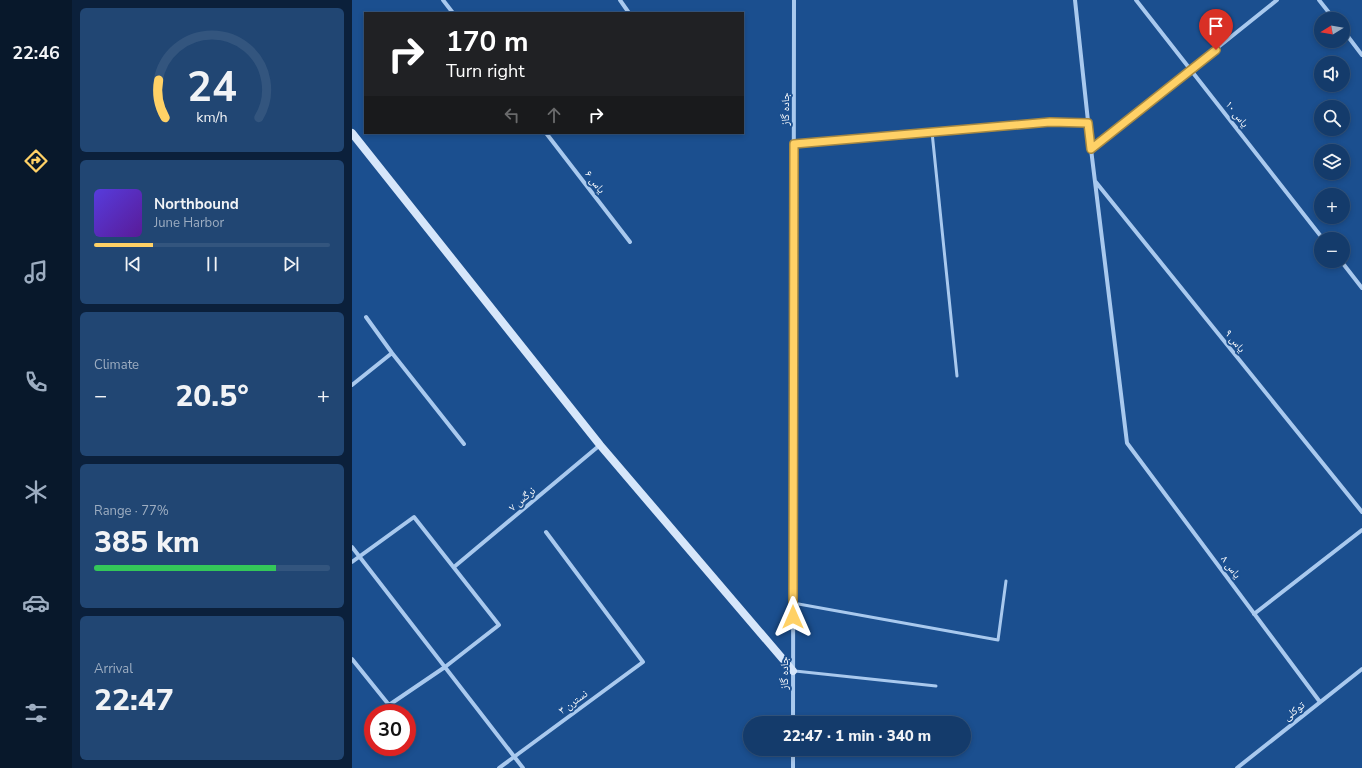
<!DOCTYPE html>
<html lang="en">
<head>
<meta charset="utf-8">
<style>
  :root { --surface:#143b6b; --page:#214673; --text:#f1f3f6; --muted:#9dadc1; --line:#33557e; --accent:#ffd166 }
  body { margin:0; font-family:"Nunito Sans","Noto Naskh Arabic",sans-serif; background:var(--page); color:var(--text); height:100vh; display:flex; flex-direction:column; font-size:15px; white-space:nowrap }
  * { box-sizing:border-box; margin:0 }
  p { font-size:13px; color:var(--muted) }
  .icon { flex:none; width:22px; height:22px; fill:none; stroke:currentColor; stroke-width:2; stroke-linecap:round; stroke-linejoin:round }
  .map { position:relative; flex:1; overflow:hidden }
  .sheet { display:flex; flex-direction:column; gap:8px; padding:8px; background:#0b203b; width:280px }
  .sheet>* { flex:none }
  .banner { position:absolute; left:12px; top:12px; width:380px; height:122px; border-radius:0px; box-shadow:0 2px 6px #0003,0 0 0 1px var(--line); background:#202124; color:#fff; overflow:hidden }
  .needle { width:26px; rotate:259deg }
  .fabs { position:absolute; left:962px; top:12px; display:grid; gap:8px }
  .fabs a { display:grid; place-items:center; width:36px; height:36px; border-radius:50%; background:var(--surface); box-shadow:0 2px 6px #0003,0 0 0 1px var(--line); font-size:20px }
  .speed { position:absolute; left:12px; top:704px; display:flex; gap:8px; font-size:20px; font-weight:700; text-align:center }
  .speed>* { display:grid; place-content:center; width:52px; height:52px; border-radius:50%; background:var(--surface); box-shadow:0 2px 6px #0003,0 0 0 1px var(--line); line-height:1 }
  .speed .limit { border:6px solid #d22; background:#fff; color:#111 }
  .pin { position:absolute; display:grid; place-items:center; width:34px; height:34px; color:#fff; margin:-41px -17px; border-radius:50% 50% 50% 0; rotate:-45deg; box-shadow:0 0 4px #0007 }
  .pin .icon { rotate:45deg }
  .me { position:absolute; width:44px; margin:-22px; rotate:0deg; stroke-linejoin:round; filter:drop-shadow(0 0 3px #0008) }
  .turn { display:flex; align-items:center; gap:14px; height:84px; padding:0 16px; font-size:18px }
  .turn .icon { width:52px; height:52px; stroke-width:2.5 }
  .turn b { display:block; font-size:28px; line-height:34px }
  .lanes { display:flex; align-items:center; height:38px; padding:0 16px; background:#0003; justify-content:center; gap:20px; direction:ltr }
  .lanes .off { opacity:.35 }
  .big { font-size:30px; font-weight:800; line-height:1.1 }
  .sheet .card { flex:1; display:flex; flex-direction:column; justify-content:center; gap:6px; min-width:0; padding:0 14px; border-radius:6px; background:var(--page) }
  .sheet .dial { align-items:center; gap:0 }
  .dial svg { height:104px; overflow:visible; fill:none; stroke:var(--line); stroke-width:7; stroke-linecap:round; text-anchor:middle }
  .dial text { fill:var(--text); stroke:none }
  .song { display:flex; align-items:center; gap:12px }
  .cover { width:48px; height:48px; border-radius:6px; background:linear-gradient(135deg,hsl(250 70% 55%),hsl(270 70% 35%)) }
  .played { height:4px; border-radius:2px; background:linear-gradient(90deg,var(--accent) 25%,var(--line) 25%) }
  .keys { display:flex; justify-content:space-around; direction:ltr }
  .heat { display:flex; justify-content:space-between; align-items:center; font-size:22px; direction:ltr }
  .charge { height:6px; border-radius:3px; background:linear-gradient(90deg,#34c759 77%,var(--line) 0) }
  .trip { position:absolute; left:391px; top:716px; width:228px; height:40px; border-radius:20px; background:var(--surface); box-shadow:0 2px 6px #0003,0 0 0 1px var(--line); font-weight:800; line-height:40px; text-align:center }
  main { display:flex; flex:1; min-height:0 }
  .tab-bar { display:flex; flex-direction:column; width:72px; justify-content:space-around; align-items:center; background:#08182b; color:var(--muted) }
  .tab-bar .icon { width:28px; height:28px }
  .tab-bar .current { color:var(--accent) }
  .tab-bar b { font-size:18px; color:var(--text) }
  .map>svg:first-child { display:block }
</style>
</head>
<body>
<main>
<nav class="tab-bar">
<b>22:46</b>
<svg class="icon current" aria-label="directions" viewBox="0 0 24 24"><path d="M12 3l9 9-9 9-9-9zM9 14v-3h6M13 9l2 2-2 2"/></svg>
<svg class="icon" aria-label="music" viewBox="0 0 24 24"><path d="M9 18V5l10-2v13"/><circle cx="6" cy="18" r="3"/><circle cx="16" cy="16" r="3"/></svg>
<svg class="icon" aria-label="phone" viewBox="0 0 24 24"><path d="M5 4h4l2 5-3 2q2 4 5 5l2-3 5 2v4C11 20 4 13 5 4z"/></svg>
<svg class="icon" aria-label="climate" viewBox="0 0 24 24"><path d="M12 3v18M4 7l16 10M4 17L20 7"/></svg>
<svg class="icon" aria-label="car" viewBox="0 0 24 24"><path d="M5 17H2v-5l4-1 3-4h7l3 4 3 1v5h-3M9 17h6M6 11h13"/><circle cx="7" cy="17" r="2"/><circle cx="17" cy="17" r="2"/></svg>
<svg class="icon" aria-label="filters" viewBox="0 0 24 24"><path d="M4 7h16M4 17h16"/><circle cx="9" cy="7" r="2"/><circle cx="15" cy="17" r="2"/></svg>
</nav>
<section class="sheet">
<div class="card dial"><svg viewBox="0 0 100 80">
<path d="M14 69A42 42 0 1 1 86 69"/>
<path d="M14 69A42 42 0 0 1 9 40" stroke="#ffd166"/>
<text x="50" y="56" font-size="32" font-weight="700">24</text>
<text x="50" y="72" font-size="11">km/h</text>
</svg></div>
<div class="card">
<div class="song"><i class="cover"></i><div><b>Northbound</b><p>June Harbor</p></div></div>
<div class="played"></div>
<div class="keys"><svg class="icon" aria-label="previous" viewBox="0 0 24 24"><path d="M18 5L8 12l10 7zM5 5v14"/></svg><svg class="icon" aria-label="pause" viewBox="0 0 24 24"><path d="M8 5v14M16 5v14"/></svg><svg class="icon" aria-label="next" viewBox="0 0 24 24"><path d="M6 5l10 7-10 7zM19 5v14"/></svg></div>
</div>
<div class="card"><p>Climate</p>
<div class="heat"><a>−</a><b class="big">20.5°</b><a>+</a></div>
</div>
<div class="card"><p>Range · 77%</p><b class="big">385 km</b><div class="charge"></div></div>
<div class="card"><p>Arrival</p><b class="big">22:47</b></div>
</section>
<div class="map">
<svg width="1010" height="768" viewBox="0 0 1010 768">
  <rect width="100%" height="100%" fill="#1b4f8f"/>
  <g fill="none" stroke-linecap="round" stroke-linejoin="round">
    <path stroke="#a9c9ee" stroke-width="3" d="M 580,132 L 605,376
      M 441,144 L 698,123 L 736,123
      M 441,603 L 646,640 L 654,581
      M 443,671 L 584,686"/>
    <path stroke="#a9c9ee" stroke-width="4" d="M 91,0 L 101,13
      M 268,0 L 277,13
      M 723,0 L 739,149 L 775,443 L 968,702
      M 784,0 L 971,239
      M 967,0 L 982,19
      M 991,30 L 1010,55
      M 194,133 L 278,242
      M 739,149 L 925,0
      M 743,181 L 1010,512
      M 989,261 L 1010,288
      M 14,317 L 40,353 L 112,444
      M 0,385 L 40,353
      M 0,547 L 171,768
      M 0,562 L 62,517 L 147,625 L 93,667 L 37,705 L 0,659
      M 102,567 L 248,445
      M 902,614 L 1010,530
      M 441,723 L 442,0
      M 147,768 L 291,662 L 194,532
      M 441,768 L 441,749
      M 885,768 L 1010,669"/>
    <path stroke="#d6e6fa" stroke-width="8" d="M 0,133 L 248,445 L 441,671"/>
  </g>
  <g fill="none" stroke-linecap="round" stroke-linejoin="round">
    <g stroke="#a68842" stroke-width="10">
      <path id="route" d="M 441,617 L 442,144 L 698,122 L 736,123 L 739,149 L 864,50"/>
    </g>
    <use href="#route" stroke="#ffd166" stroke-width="7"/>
  </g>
  <g text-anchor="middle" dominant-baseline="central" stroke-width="4" stroke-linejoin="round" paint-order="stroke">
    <g font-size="11" fill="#fff" stroke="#1b4f8f">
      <text transform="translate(433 109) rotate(-90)">جاده گاز</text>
      <text transform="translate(885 114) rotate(52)">یاس ۱۰</text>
      <text transform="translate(243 182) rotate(52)">یاس ۶</text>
      <text transform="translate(883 341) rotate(51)">یاس ۹</text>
      <text transform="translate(170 499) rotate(-40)">نرگس ۷</text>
      <text transform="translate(879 567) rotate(53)">یاس ۸</text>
      <text transform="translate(432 673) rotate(-90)">جاده گاز</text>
      <text transform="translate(221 702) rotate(-36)">نسترن ۳</text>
      <text transform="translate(942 711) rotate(-38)">توکلی</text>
    </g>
  </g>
</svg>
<div class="fabs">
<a><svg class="needle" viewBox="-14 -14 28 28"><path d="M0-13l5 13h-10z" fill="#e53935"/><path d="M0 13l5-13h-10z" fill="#9dadc1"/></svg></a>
<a><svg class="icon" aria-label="sound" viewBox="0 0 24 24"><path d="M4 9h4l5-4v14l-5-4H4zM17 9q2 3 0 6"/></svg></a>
<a><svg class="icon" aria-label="search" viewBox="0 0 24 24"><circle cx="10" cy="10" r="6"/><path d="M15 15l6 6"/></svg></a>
<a><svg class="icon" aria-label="layers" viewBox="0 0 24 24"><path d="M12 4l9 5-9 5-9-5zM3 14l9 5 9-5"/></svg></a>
<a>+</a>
<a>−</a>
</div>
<div class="speed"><div class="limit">30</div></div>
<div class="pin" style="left:864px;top:50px;background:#d93025"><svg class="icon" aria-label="arrive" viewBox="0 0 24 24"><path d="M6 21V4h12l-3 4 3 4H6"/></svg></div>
<svg class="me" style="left:441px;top:617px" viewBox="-20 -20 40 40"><path d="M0-17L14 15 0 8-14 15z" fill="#ffd166" stroke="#fff" stroke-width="4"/></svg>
<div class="trip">22:47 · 1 min · 340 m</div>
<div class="banner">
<div class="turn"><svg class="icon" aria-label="right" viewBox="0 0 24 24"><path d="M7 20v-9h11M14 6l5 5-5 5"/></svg><div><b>170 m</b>Turn right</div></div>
<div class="lanes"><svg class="icon off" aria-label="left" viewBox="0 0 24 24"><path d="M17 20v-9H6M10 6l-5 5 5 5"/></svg><svg class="icon off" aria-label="ahead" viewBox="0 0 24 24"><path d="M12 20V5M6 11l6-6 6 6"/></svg><svg class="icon" aria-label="right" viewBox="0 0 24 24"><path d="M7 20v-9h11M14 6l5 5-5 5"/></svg></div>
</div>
</div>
</main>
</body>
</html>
